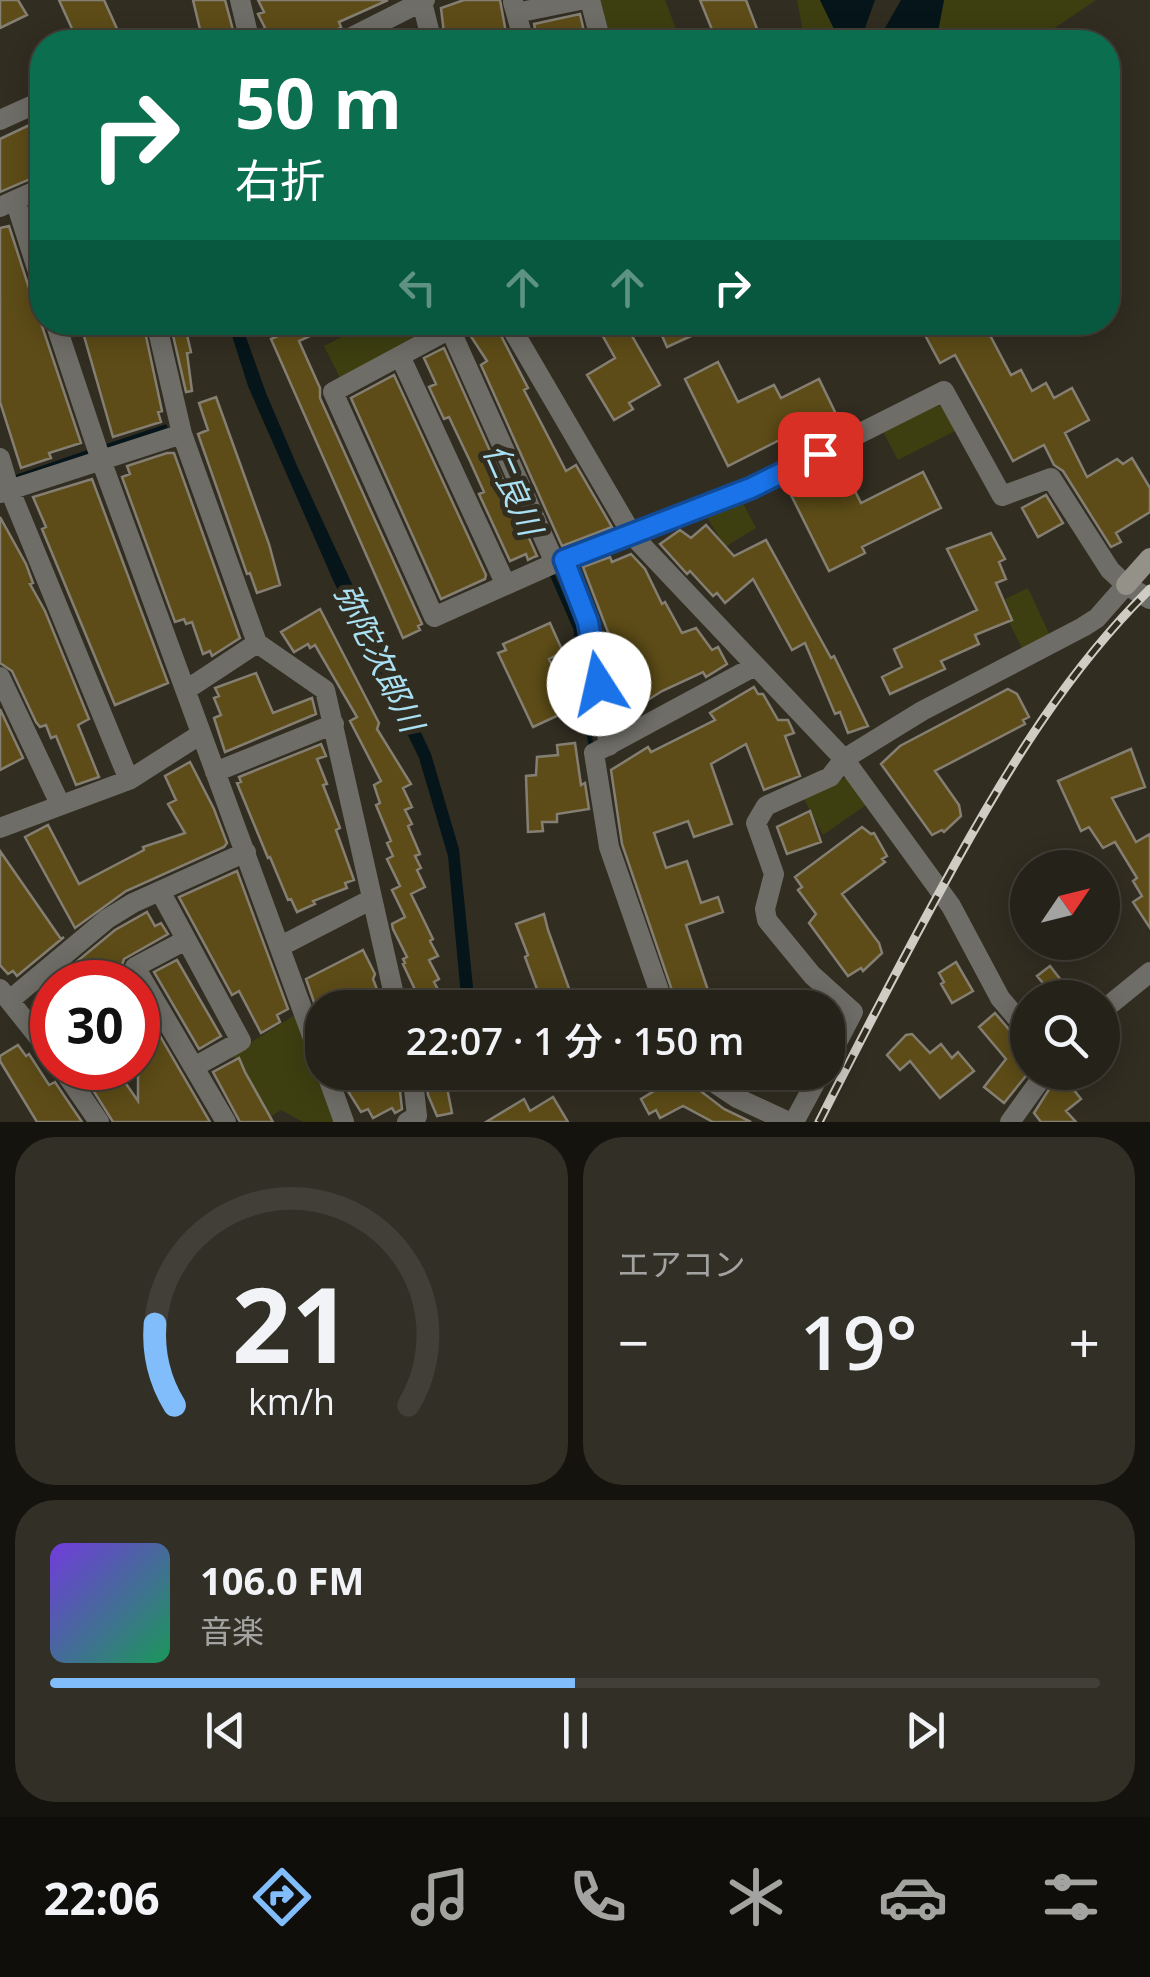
<!DOCTYPE html>
<html lang="ja">
<head>
<meta charset="utf-8">
<style>
  :root { --surface:#252219; --page:#312f26; --text:#f1f3f6; --muted:#a3a4a2; --line:#423f38; --accent:#81bdfa }
  body { margin:0; font-family:"Open Sans","Noto Sans JP",sans-serif; background:var(--page); color:var(--text); height:100vh; display:flex; flex-direction:column; font-size:38px; white-space:nowrap }
  * { box-sizing:border-box; margin:0 }
  p { font-size:32px; color:var(--muted) }
  .icon { flex:none; width:55px; height:55px; fill:none; stroke:currentColor; stroke-width:2; stroke-linecap:round; stroke-linejoin:round }
  .map { position:relative; height:1122px; overflow:hidden }
  .side { display:flex; flex-direction:column; gap:15px; padding:15px; background:#14130e; flex:1 }
  .side>* { flex:none }
  .hud { position:absolute; left:30px; top:30px; width:1090px; height:305px; border-radius:40px; box-shadow:0 5px 25px #0003,0 0 0 2px var(--line); background:#0b6e4f; color:#fff; overflow:hidden }
  .needle { width:65px; rotate:55deg }
  .tools { position:absolute; left:1010px; top:850px; display:grid; gap:20px }
  .tools a { display:grid; place-items:center; width:110px; height:110px; border-radius:50%; background:var(--surface); box-shadow:0 5px 25px #0003,0 0 0 2px var(--line); font-size:50px }
  .speed { position:absolute; left:30px; top:960px; display:flex; gap:20px; font-size:50px; font-weight:700; text-align:center }
  .speed>* { display:grid; place-content:center; width:130px; height:130px; border-radius:50%; background:var(--surface); box-shadow:0 5px 25px #0003,0 0 0 2px var(--line); line-height:1 }
  .speed .limit { border:15px solid #d22; background:#fff; color:#111 }
  .pin { position:absolute; display:grid; place-items:center; width:85px; height:85px; color:#fff; margin:-42px; border-radius:20px; box-shadow:0 5px 15px #0006 }
  .me { position:absolute; width:110px; margin:-55px; rotate:350deg; stroke-linejoin:round; filter:drop-shadow(0 0 8px #0008) }
  .turn { display:flex; align-items:center; gap:35px; height:210px; padding:0 40px; font-size:45px }
  .turn .icon { width:130px; height:130px; stroke-width:2.5 }
  .turn b { display:block; font-size:70px; line-height:85px }
  .lanes { display:flex; align-items:center; height:95px; padding:0 40px; background:#0003; justify-content:center; gap:50px; direction:ltr }
  .lanes .off { opacity:.35 }
  .big { font-size:75px; font-weight:600; line-height:1.1 }
  .side .widget { flex:1; display:flex; flex-direction:column; justify-content:center; gap:15px; min-width:0; padding:0 35px; border-radius:40px; background:var(--page) }
  .side .dial { align-items:center; gap:0 }
  .dial svg { height:260px; overflow:visible; fill:none; stroke:var(--line); stroke-width:7; stroke-linecap:round; text-anchor:middle }
  .dial text { fill:var(--text); stroke:none }
  .song { display:flex; align-items:center; gap:30px }
  .cover { width:120px; height:120px; border-radius:15px; background:linear-gradient(135deg,hsl(260 70% 55%),hsl(150 70% 35%)) }
  .played { height:10px; border-radius:5px; background:linear-gradient(90deg,var(--accent) 50%,var(--line) 50%) }
  .keys { display:flex; justify-content:space-around; direction:ltr }
  .heat { display:flex; justify-content:space-between; align-items:center; font-size:55px; direction:ltr }
  .side .tiles { flex:1; display:grid; gap:15px; grid-template-columns:1fr 1fr }
  .widget:last-child { grid-column:span 2 }
  .trip { position:absolute; left:305px; top:990px; width:540px; height:100px; border-radius:40px; background:var(--surface); box-shadow:0 5px 25px #0003,0 0 0 2px var(--line); font-weight:600; line-height:100px; text-align:center }
  .dock { display:flex; height:160px; justify-content:space-around; align-items:center; background:#0f0e0a; color:var(--muted) }
  .dock .icon { width:70px; height:70px }
  .dock .selected { color:var(--accent) }
  .dock b { font-size:45px; color:var(--text) }
  .map>svg:first-child { display:block }
</style>
</head>
<body>
<div class="map">
<svg width="1150" height="1122" viewBox="0 0 1150 1122">
  <rect width="100%" height="100%" fill="#312d21"/>
  <path fill="#3d3f11" d="M 599,0 L 665,0 L 681,42 L 609,42 Z
    M 797,0 L 820,0 L 834,29 L 835,42 L 805,42 Z
    M 944,0 L 1096,0 L 1034,42 L 936,42 Z
    M 369,323 L 436,323 L 438,327 L 340,378 L 324,346 Z
    M 933,404 L 946,408 L 957,430 L 898,460 L 881,428 Z
    M 734,500 L 743,503 L 756,528 L 725,547 L 705,514 Z
    M 1028,588 L 1051,638 L 1024,652 L 1009,622 L 1011,614 L 1005,599 Z
    M 850,778 L 866,805 L 823,835 L 803,797 L 838,779 Z
    M 295,1015 L 334,1122 L 303,1122 L 281,1110 L 270,1117 L 232,1054 Z"/>
  <path fill="#05151a" d="M 820,0 L 875,0 L 860,42 L 835,42 L 834,29 Z
    M 901,0 L 944,0 L 936,42 L 877,42 Z
    M 228,323 L 241,323 L 266,393 L 298,468 L 431,754 L 459,849 L 475,1007 L 462,1007 L 448,856 L 419,758 L 333,580 L 248,386 Z"/>
  <g fill="none" stroke-linecap="round" stroke-linejoin="round">
    <path stroke="#05151a" stroke-width="5" d="M 102,448 L 165,427
      M 17,477 L 92,451
      M 551,572 L 576,629 L 579,684 L 592,749"/>
  </g>
  <path fill="#5d4c17" stroke="#847f72" stroke-width="2.5" d="M 0,0 L 18,0 L 27,15 L 0,28 Z
    M 59,0 L 104,0 L 123,42 L 78,42 Z
    M 193,0 L 225,0 L 234,34 L 227,36 L 229,42 L 203,42 Z
    M 258,0 L 388,0 L 339,22 L 341,27 L 331,34 L 328,42 L 272,42 L 258,14 L 264,12 Z
    M 464,0 L 500,0 L 507,38 L 499,39 L 500,42 L 480,42 L 479,38 L 445,42 L 441,8 Z
    M 700,0 L 746,0 L 762,42 L 717,42 Z
    M 580,14 L 586,40 L 570,42 L 569,38 L 538,42 L 534,24 Z
    M 42,119 L 42,174 L 0,192 L 0,139 Z
    M 9,226 L 29,288 L 35,296 L 42,326 L 81,443 L 49,453 L 51,458 L 21,468 L 0,402 L 0,228 Z
    M 80,322 L 143,322 L 162,411 L 158,412 L 161,422 L 113,437 Z
    M 170,322 L 184,322 L 191,352 L 187,353 L 192,391 L 186,392 Z
    M 281,322 L 340,322 L 299,341 L 320,388 L 320,398 L 422,624 L 418,626 L 420,630 L 403,638 L 271,339 L 278,336 L 273,326 Z
    M 491,322 L 494,322 L 528,388 L 524,390 L 566,471 L 576,465 L 612,527 L 562,546 L 481,365 L 487,361 L 470,335 Z
    M 595,322 L 624,322 L 660,385 L 629,403 L 633,409 L 614,420 L 587,375 L 615,358 Z
    M 656,322 L 722,322 L 667,347 Z
    M 918,322 L 983,322 L 1011,375 L 1021,370 L 1032,391 L 1046,383 L 1054,398 L 1072,388 L 1089,420 L 1065,433 L 1087,477 L 1117,459 L 1123,464 L 1132,458 L 1150,488 L 1150,512 L 1116,533 L 1121,542 L 1111,547 L 1063,471 L 1054,465 L 1044,445 L 1013,461 L 955,355 L 940,363 Z
    M 444,348 L 537,556 L 534,557 L 528,560 L 526,554 L 510,561 L 479,494 L 484,492 L 470,461 L 449,417 L 444,419 L 429,387 L 436,384 L 424,358 Z
    M 718,362 L 738,402 L 774,385 L 781,398 L 819,379 L 835,412 L 728,466 L 685,379 Z
    M 394,375 L 486,575 L 485,579 L 441,599 L 351,398 Z
    M 216,397 L 269,544 L 280,585 L 257,593 L 250,573 L 247,574 L 198,434 L 208,430 L 199,403 Z
    M 167,453 L 174,453 L 240,638 L 212,656 L 210,651 L 203,654 L 192,622 L 186,624 L 184,619 L 175,622 L 122,477 L 130,474 L 127,466 Z
    M 829,471 L 838,490 L 851,483 L 861,503 L 923,472 L 941,508 L 862,547 L 865,553 L 829,571 L 789,491 Z
    M 92,479 L 168,683 L 115,705 L 42,529 L 46,527 L 33,497 Z
    M 1046,495 L 1063,523 L 1038,537 L 1022,508 Z
    M 0,517 L 26,564 L 33,583 L 30,584 L 45,611 L 89,719 L 78,725 L 99,777 L 76,785 L 56,736 L 51,738 L 46,725 L 40,727 L 36,722 L 12,671 L 0,663 Z
    M 706,525 L 734,556 L 766,540 L 831,658 L 834,656 L 868,726 L 848,733 L 840,712 L 835,714 L 805,643 L 792,650 L 753,579 L 725,603 L 717,593 L 713,596 L 690,571 L 687,574 L 660,544 L 680,530 L 691,538 Z
    M 991,533 L 1005,559 L 999,562 L 1006,579 L 996,583 L 1012,620 L 975,635 L 979,644 L 941,661 L 945,669 L 890,694 L 882,677 L 902,667 L 894,649 L 977,610 L 947,549 Z
    M 631,554 L 645,569 L 662,604 L 665,602 L 682,633 L 696,628 L 712,650 L 718,647 L 727,664 L 706,677 L 703,672 L 662,691 L 637,707 L 635,715 L 620,723 L 613,687 L 617,684 L 615,674 L 618,672 L 606,643 L 611,640 L 583,567 L 610,557 L 612,562 Z
    M 320,609 L 379,723 L 377,729 L 411,784 L 403,788 L 412,807 L 405,810 L 412,824 L 408,826 L 420,854 L 415,856 L 421,868 L 417,870 L 425,887 L 411,894 L 433,939 L 430,941 L 438,956 L 429,960 L 439,979 L 434,982 L 443,999 L 427,1008 L 416,1008 L 411,997 L 417,994 L 403,964 L 405,963 L 403,959 L 407,957 L 393,929 L 392,924 L 405,917 L 392,890 L 400,886 L 387,859 L 393,856 L 387,843 L 391,841 L 376,805 L 380,803 L 374,785 L 381,781 L 350,721 L 357,717 L 315,645 L 310,648 L 308,644 L 294,652 L 281,632 Z
    M 550,623 L 563,652 L 549,659 L 572,709 L 533,727 L 498,653 L 506,650 L 503,644 Z
    M 256,673 L 273,713 L 312,698 L 316,714 L 225,752 L 214,718 L 221,715 L 214,698 L 219,696 L 215,688 Z
    M 754,687 L 758,694 L 763,694 L 778,720 L 788,720 L 794,733 L 785,736 L 800,776 L 764,790 L 746,744 L 711,764 L 732,824 L 694,837 L 688,821 L 654,833 L 666,868 L 687,861 L 701,903 L 718,897 L 723,912 L 686,925 L 714,1008 L 678,1008 L 622,844 L 611,770 L 648,747 L 651,752 L 715,720 L 710,713 Z
    M 1008,689 L 1017,694 L 1029,717 L 1023,720 L 1025,724 L 935,771 L 959,805 L 961,816 L 944,832 L 942,830 L 932,835 L 881,764 L 900,746 Z
    M 0,709 L 23,758 L 0,770 Z
    M 575,743 L 581,785 L 585,783 L 589,809 L 557,814 L 557,822 L 542,822 L 543,831 L 528,832 L 526,776 L 536,775 L 537,757 L 558,755 L 557,745 Z
    M 321,744 L 326,756 L 317,759 L 327,784 L 323,785 L 340,828 L 336,830 L 354,880 L 345,883 L 347,888 L 313,901 L 315,904 L 297,912 L 291,899 L 288,900 L 270,857 L 268,858 L 237,783 L 241,782 L 239,777 Z
    M 1131,749 L 1145,787 L 1112,798 L 1136,842 L 1150,834 L 1150,928 L 1133,902 L 1142,896 L 1133,881 L 1137,878 L 1115,842 L 1103,848 L 1089,827 L 1081,831 L 1058,781 Z
    M 190,762 L 214,809 L 227,843 L 224,847 L 126,891 L 75,928 L 25,837 L 48,825 L 79,884 L 144,850 L 143,847 L 185,833 L 168,804 L 176,800 L 165,776 Z
    M 810,811 L 821,842 L 787,854 L 777,827 Z
    M 862,827 L 871,834 L 874,833 L 887,856 L 882,859 L 885,862 L 842,894 L 879,943 L 882,953 L 863,971 L 861,968 L 848,976 L 809,923 L 816,914 L 798,890 L 802,887 L 795,877 Z
    M 0,851 L 61,939 L 64,937 L 17,976 L 13,971 L 8,974 L 0,965 Z
    M 237,871 L 288,1009 L 277,1015 L 280,1022 L 261,1033 L 239,991 L 232,995 L 179,897 Z
    M 147,912 L 155,926 L 161,923 L 168,934 L 124,959 L 121,968 L 128,982 L 52,982 L 115,930 Z
    M 544,914 L 548,930 L 576,1008 L 544,1008 L 525,957 L 528,955 L 516,924 Z
    M 363,950 L 375,974 L 373,979 L 380,997 L 375,1000 L 379,1008 L 316,1008 L 306,979 Z
    M 177,960 L 221,1036 L 199,1049 L 154,972 Z
    M 956,962 L 973,991 L 952,1003 L 941,984 L 944,982 L 939,973 Z
    M 1050,966 L 1075,998 L 1037,998 L 1048,989 L 1037,976 Z
    M 138,998 L 210,1122 L 113,1122 L 88,1082 L 80,1068 L 115,1068 L 138,1101 Z
    M 995,1013 L 1018,1040 L 1028,1044 L 1029,1072 L 1004,1103 L 984,1087 L 1006,1059 L 979,1027 Z
    M 912,1034 L 930,1053 L 941,1044 L 952,1058 L 958,1052 L 974,1071 L 940,1098 L 910,1061 L 900,1070 L 887,1055 L 906,1035 Z
    M 18,1045 L 26,1056 L 29,1054 L 49,1085 L 55,1082 L 82,1122 L 37,1122 L 0,1061 L 0,1056 Z
    M 239,1058 L 245,1072 L 273,1122 L 240,1122 L 213,1072 Z
    M 344,1072 L 398,1072 L 402,1109 L 395,1113 L 392,1108 L 373,1118 L 368,1109 L 361,1112 L 346,1088 L 345,1081 L 348,1080 Z
    M 426,1072 L 444,1072 L 452,1113 L 437,1116 L 428,1095 Z
    M 1060,1072 L 1081,1099 L 1066,1111 L 1076,1122 L 1041,1122 L 1034,1113 Z
    M 684,1073 L 690,1083 L 724,1109 L 751,1122 L 713,1122 L 683,1106 L 660,1118 L 656,1110 L 649,1114 L 641,1099 Z
    M 553,1097 L 568,1122 L 486,1122 L 524,1099 L 530,1111 Z"/>
  <g fill="none" stroke-linecap="round" stroke-linejoin="round">
    <path stroke="#6f6d67" stroke-width="20" d="M 240,0 L 250,42
      M 590,0 L 601,42
      M 422,2 L 432,42
      M 513,2 L 524,42
      M 516,13 L 580,0
      M 342,42 L 425,0
      M 0,120 L 42,101
      M 15,200 L 42,284
      M 0,207 L 42,188
      M 55,322 L 101,460 L 322,1063
      M 156,322 L 182,434 L 257,643 L 325,690 L 397,1008
      M 463,322 L 333,392 L 434,617 L 555,563 L 751,488 L 944,391 L 1002,496 L 1051,478 L 1110,570 L 1126,585 L 1150,599
      M 508,322 L 633,536 L 844,759 L 951,906 L 1000,998 L 1028,1031
      M 450,329 L 555,563
      M 400,356 L 506,585
      M 0,458 L 9,488 L 129,780
      M 0,493 L 182,434
      M 564,560 L 588,622 L 609,746
      M 0,677 L 60,804
      M 186,690 L 257,643
      M 215,772 L 334,724
      M 0,828 L 129,780 L 201,734
      M 160,891 L 241,1041 L 194,1067
      M 184,941 L 135,967 L 226,1122
      M 281,946 L 372,899
      M 0,989 L 52,1054
      M 10,1000 L 107,919 L 133,903 L 246,852
      M 665,1008 L 609,847 L 594,753 L 755,666
      M 1102,1011 L 1150,972
      M 828,1060 L 853,1012 L 812,975 L 767,920 L 765,909 L 774,874 L 756,823 L 766,806 L 830,777 L 844,759 L 922,711 L 1083,627 L 1097,618 L 1126,585
      M 62,1068 L 99,1122
      M 326,1072 L 344,1122
      M 698,1072 L 737,1098 L 789,1122
      M 407,1122 L 417,1116 L 412,1072
      M 794,1122 L 821,1072
      M 1010,1122 L 1046,1072"/>
    <path stroke="#949188" stroke-width="20" d="M 1126,585 L 1150,558"/>
    <g stroke="#cfccc4" stroke-width="9">
      <path id="rail" d="M 819,1122 C 863,1035 908,949 955,864 C 1010,765 1069,669 1150,589"/>
    </g>
    <use href="#rail" stroke="#312d21" stroke-width="5" stroke-dasharray="15" stroke-linecap="butt"/>
  </g>
  <g fill="none" stroke-linecap="round" stroke-linejoin="round">
    <g stroke="#114b97" stroke-width="25">
      <path id="route" d="M 599,684 L 588,622 L 564,560 L 751,488 L 820,454"/>
    </g>
    <use href="#route" stroke="#1a73e8" stroke-width="18"/>
  </g>
  <g text-anchor="middle" dominant-baseline="central" stroke-width="10" stroke-linejoin="round" paint-order="stroke">
    <g font-size="32" font-style="italic" fill="#aae0f3" stroke="#312d21">
      <text transform="translate(514 489) rotate(66)">仁良川</text>
      <text transform="translate(380 657) rotate(64)">弥陀次郎川</text>
    </g>
  </g>
</svg>
<div class="tools">
<a><svg class="needle" viewBox="-14 -14 28 28"><path d="M0-13l5 13h-10z" fill="#e53935"/><path d="M0 13l5-13h-10z" fill="#a3a4a2"/></svg></a>
<a><svg class="icon" aria-label="search" viewBox="0 0 24 24"><circle cx="10" cy="10" r="6"/><path d="M15 15l6 6"/></svg></a>
</div>
<div class="speed"><div class="limit">30</div></div>
<div class="pin" style="left:820px;top:454px;background:#d93025"><svg class="icon" aria-label="arrive" viewBox="0 0 24 24"><path d="M6 21V4h12l-3 4 3 4H6"/></svg></div>
<svg class="me" style="left:599px;top:684px" viewBox="-20 -20 40 40"><circle r="19" fill="#fff"/><path d="M0-13L10 11 0 6-10 11z" fill="#1a73e8"/></svg>
<div class="trip">22:07 · 1 分 · 150 m</div>
<div class="hud">
<div class="turn"><svg class="icon" aria-label="right" viewBox="0 0 24 24"><path d="M7 20v-9h11M14 6l5 5-5 5"/></svg><div><b>50 m</b>右折</div></div>
<div class="lanes"><svg class="icon off" aria-label="left" viewBox="0 0 24 24"><path d="M17 20v-9H6M10 6l-5 5 5 5"/></svg><svg class="icon off" aria-label="ahead" viewBox="0 0 24 24"><path d="M12 20V5M6 11l6-6 6 6"/></svg><svg class="icon off" aria-label="ahead" viewBox="0 0 24 24"><path d="M12 20V5M6 11l6-6 6 6"/></svg><svg class="icon" aria-label="right" viewBox="0 0 24 24"><path d="M7 20v-9h11M14 6l5 5-5 5"/></svg></div>
</div>
</div>
<section class="side">
<div class="tiles">
<div class="widget dial"><svg viewBox="0 0 100 80">
<path d="M14 69A42 42 0 1 1 86 69"/>
<path d="M14 69A42 42 0 0 1 8 44" stroke="#81bdfa"/>
<text x="50" y="56" font-size="32" font-weight="700">21</text>
<text x="50" y="72" font-size="11">km/h</text>
</svg></div>
<div class="widget"><p>エアコン</p>
<div class="heat"><a>−</a><b class="big">19°</b><a>+</a></div>
</div>
<div class="widget">
<div class="song"><i class="cover"></i><div><b>106.0 FM</b><p>音楽</p></div></div>
<div class="played"></div>
<div class="keys"><svg class="icon" aria-label="previous" viewBox="0 0 24 24"><path d="M18 5L8 12l10 7zM5 5v14"/></svg><svg class="icon" aria-label="pause" viewBox="0 0 24 24"><path d="M8 5v14M16 5v14"/></svg><svg class="icon" aria-label="next" viewBox="0 0 24 24"><path d="M6 5l10 7-10 7zM19 5v14"/></svg></div>
</div>
</div>
</section>
<nav class="dock">
<b>22:06</b>
<svg class="icon selected" aria-label="directions" viewBox="0 0 24 24"><path d="M12 3l9 9-9 9-9-9zM9 14v-3h6M13 9l2 2-2 2"/></svg>
<svg class="icon" aria-label="music" viewBox="0 0 24 24"><path d="M9 18V5l10-2v13"/><circle cx="6" cy="18" r="3"/><circle cx="16" cy="16" r="3"/></svg>
<svg class="icon" aria-label="phone" viewBox="0 0 24 24"><path d="M5 4h4l2 5-3 2q2 4 5 5l2-3 5 2v4C11 20 4 13 5 4z"/></svg>
<svg class="icon" aria-label="climate" viewBox="0 0 24 24"><path d="M12 3v18M4 7l16 10M4 17L20 7"/></svg>
<svg class="icon" aria-label="car" viewBox="0 0 24 24"><path d="M5 17H2v-5l4-1 3-4h7l3 4 3 1v5h-3M9 17h6M6 11h13"/><circle cx="7" cy="17" r="2"/><circle cx="17" cy="17" r="2"/></svg>
<svg class="icon" aria-label="filters" viewBox="0 0 24 24"><path d="M4 7h16M4 17h16"/><circle cx="9" cy="7" r="2"/><circle cx="15" cy="17" r="2"/></svg>
</nav>
</body>
</html>
